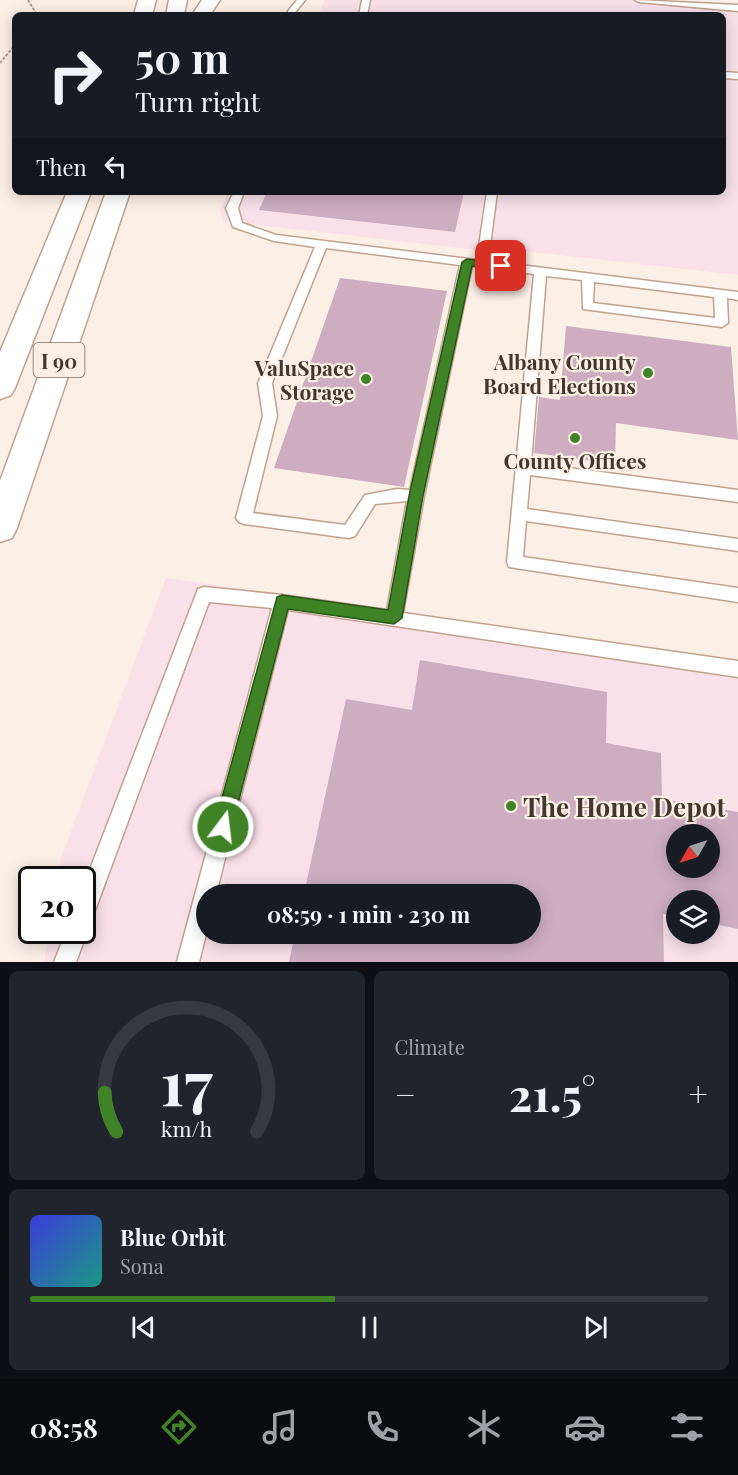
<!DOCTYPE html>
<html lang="en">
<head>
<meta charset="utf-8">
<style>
  :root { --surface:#171b24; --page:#20242c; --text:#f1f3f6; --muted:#9ea1a6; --line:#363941; --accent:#3f8326 }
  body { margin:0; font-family:"Playfair Display",serif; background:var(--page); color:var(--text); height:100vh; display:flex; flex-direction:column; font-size:22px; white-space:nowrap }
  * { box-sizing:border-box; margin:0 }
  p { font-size:20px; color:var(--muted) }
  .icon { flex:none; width:33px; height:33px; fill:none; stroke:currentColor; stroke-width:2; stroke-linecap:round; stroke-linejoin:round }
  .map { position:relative; height:962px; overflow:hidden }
  .panel { display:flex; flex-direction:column; gap:9px; padding:9px; background:#0d0f14; flex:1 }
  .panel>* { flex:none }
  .guide { position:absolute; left:12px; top:12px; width:714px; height:183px; border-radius:9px; box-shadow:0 3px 15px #0003; background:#171b24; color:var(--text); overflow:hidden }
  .needle { width:39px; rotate:231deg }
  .tools { position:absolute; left:666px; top:824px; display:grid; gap:12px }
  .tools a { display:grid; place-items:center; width:54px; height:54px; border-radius:50%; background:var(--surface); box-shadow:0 3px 15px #0003; font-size:30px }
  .speed { position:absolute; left:18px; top:866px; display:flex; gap:12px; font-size:30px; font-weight:700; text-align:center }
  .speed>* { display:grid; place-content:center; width:78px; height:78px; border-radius:50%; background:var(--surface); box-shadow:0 3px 15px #0003; line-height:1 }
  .speed .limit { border:3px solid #111; border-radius:9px; background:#fff; color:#111 }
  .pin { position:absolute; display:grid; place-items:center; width:51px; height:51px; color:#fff; margin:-26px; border-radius:12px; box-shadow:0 3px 9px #0006 }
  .me { position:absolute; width:66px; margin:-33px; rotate:15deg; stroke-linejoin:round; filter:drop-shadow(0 0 4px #0008) }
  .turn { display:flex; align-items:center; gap:21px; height:126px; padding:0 24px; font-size:27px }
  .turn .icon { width:78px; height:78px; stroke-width:2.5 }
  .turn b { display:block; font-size:42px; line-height:51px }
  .then { display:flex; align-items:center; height:57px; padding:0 24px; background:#0003; gap:12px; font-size:22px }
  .big { font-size:45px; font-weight:700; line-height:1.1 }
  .panel .tile { flex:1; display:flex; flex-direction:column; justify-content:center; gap:9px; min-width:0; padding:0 21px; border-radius:9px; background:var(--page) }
  .panel .dial { align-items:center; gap:0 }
  .dial svg { height:156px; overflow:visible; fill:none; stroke:var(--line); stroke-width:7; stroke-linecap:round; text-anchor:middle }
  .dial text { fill:var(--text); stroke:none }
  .song { display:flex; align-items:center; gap:18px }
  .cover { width:72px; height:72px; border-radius:9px; background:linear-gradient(135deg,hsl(240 70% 55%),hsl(170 70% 35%)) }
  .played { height:6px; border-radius:3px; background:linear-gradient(90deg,var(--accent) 45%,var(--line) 45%) }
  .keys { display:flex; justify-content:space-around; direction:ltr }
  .heat { display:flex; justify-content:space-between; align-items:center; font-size:33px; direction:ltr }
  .panel .tiles { flex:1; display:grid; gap:9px; grid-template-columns:1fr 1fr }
  .tile:last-child { grid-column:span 2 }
  .trip { position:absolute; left:196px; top:884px; width:345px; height:60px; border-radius:30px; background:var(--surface); box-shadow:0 3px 15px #0003; font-weight:700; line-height:60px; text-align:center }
  .tab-bar { display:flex; height:96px; justify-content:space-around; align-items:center; background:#090b0e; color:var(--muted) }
  .tab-bar .icon { width:42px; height:42px }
  .tab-bar .selected { color:var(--accent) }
  .tab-bar b { font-size:27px; color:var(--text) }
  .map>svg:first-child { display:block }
</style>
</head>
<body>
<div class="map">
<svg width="738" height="962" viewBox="0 0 738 962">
  <rect width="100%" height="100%" fill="#fcefe6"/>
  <path fill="#f9e0e9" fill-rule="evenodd" d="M 325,0 L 650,0 L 738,5 L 738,275 L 505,249 L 469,249 L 223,221 L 220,210 L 228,192 L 723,192 L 723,15 L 318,15 Z
    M 166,578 L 738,661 L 738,962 L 44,962 L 49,930 L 82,930 L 82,879 L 57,879 L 61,858 ZM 676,834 L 710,834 L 710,867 L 676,867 ZM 207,894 L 531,894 L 531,933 L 207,933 ZM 676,900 L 710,900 L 710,933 L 676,933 Z"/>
  <path fill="#ceadc1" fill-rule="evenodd" d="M 267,192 L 464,192 L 455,232 L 259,210 Z
    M 340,278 L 447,291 L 404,487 L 274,468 Z
    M 566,326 L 731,347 L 738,440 L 616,423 L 615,464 L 534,453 L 539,397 L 560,400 Z
    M 420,660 L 607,692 L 606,743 L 661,753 L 662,799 L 738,812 L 738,929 L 710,923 L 710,900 L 676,900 L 676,916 L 663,914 L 664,962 L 289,962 L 295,933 L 531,933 L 531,894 L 304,894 L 346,699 L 412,710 ZM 676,834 L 710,834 L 710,867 L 676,867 Z"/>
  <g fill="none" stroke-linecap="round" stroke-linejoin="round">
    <g stroke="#c1a28c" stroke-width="3">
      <path id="lane" d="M 297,0 L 305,0 L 293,15 L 285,15 Z
        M 362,0 L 370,0 L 367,15 L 359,15 Z
        M 635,0 L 738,5 L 738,11 L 639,2 Z
        M 723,72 L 738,73 L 738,79 L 723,78 Z
        M 234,192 L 244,192 L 238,208 L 242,223 L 276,235 L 477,260 L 487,192 L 497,192 L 488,261 L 738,292 L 738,300 L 727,298 L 728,323 L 722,327 L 583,309 L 582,280 L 546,276 L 531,463 L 738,490 L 738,502 L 530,475 L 527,509 L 738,539 L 738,551 L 526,521 L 523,557 L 738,588 L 738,602 L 509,567 L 507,562 L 534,274 L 472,266 L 424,496 L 403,613 L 738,661 L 738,677 L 288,610 L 216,894 L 207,894 L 207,930 L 199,962 L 177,962 L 272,608 L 209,602 L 76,962 L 54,962 L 67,930 L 82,930 L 82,890 L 198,589 L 204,587 L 282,595 L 387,610 L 407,501 L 375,504 L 355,536 L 349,538 L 244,524 L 239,522 L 236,518 L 263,416 L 258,383 L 315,247 L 274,241 L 233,227 L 226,208 ZM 326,248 L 460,265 L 410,490 L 397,489 L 365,495 L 345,525 L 253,513 L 277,416 L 272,383 ZM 594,282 L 714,297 L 715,318 L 593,303 Z"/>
    </g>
    <g stroke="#c1a28c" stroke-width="3">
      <path id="highway" d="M 138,0 L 156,0 L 152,15 L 134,15 Z
        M 169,0 L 187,0 L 184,15 L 166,15 Z
        M 202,0 L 220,0 L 210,15 L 192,15 Z
        M 67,192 L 91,192 L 15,388 L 11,395 L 0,399 L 0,352 Z
        M 106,192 L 130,192 L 17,528 L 12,538 L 0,542 L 0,481 Z"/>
    </g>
    <path stroke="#ab9e95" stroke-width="2" stroke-dasharray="3 1.5" stroke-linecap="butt" d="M 28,0 L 37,15
      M 0,63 L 15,45"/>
    <use href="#lane" fill="#fff" fill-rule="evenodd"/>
    <use href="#highway" fill="#fff" fill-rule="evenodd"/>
  </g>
  <path fill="#3f8326" stroke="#295519" stroke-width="1.5" d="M 467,259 L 501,263 L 507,266 L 501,270 L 472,266 L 423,496 L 402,618 L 394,624 L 288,609 L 232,827 L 230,833 L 223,836 L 217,833 L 214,827 L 277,597 L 282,595 L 388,610 L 409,496 L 462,262 Z"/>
  <g fill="#3f8326" stroke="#fcefe6" stroke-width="2">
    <circle cx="648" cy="373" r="6"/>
    <circle cx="366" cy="379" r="6"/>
    <circle cx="575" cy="438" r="6"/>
    <circle cx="511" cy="806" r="6"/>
  </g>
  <g text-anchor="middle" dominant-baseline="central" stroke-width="4.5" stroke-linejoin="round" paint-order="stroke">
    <rect fill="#fcefe6" stroke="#7a6e64" stroke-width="1.5" x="33.5" y="343" width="51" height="34" rx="4.5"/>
    <g font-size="20" font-weight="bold" fill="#43372d">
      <text x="59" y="360">I 90</text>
    </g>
    <g font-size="21" font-weight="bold" fill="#43372d" stroke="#fcefe6" text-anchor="end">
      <text x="636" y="361">Albany County<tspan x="636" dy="24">Board Elections</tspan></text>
      <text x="354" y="367">ValuSpace<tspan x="354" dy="24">Storage</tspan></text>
      <text x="575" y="460" text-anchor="middle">County Offices</text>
    </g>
    <g font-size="26" font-weight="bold" fill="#43372d" stroke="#fcefe6" text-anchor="start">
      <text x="523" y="806">The Home Depot</text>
    </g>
  </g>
</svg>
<div class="tools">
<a><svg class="needle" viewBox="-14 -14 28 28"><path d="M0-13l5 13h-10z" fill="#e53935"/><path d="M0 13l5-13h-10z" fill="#9ea1a6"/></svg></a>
<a><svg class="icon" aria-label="layers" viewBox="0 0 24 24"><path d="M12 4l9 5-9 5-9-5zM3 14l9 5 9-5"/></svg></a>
</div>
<div class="speed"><div class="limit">20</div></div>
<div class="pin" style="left:501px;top:266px;background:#d93025"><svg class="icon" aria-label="arrive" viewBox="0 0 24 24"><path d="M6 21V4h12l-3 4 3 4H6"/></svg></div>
<svg class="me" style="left:223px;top:827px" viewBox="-20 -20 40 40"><circle r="17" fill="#3f8326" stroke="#fff" stroke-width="3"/><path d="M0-11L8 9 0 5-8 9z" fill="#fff"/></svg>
<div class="trip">08:59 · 1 min · 230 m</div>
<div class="guide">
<div class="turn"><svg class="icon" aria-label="right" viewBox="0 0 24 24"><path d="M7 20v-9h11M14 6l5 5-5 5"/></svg><div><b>50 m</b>Turn right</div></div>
<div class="then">Then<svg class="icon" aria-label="left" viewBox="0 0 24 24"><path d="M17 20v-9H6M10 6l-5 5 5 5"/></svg></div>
</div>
</div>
<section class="panel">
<div class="tiles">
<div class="tile dial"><svg viewBox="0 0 100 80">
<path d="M14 69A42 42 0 1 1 86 69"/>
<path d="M14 69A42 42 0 0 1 8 49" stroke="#3f8326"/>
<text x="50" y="56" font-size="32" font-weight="700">17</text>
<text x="50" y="72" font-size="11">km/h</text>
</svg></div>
<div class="tile"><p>Climate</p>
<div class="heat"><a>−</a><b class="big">21.5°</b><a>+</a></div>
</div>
<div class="tile">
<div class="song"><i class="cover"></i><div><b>Blue Orbit</b><p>Sona</p></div></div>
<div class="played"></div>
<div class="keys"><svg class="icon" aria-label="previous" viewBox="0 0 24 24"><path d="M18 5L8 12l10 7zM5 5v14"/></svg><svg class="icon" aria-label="pause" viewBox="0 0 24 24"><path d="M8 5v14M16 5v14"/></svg><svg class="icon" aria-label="next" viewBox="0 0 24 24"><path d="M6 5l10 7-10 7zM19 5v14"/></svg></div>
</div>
</div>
</section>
<nav class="tab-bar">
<b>08:58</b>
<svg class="icon selected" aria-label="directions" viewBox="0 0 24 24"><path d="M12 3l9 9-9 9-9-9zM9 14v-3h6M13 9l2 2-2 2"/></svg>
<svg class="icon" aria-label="music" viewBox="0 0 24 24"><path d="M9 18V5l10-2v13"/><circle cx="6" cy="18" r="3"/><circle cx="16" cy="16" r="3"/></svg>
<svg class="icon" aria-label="phone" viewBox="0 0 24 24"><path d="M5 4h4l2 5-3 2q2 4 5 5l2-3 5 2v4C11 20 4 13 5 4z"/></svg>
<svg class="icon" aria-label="climate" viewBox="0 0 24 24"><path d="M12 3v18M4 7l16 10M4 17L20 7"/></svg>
<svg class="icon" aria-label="car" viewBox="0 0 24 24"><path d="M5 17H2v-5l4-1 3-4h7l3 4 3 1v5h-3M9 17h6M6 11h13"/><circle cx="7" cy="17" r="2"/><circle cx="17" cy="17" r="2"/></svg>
<svg class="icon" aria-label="filters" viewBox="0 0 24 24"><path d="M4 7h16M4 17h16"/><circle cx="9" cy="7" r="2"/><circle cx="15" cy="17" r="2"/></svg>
</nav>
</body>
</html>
